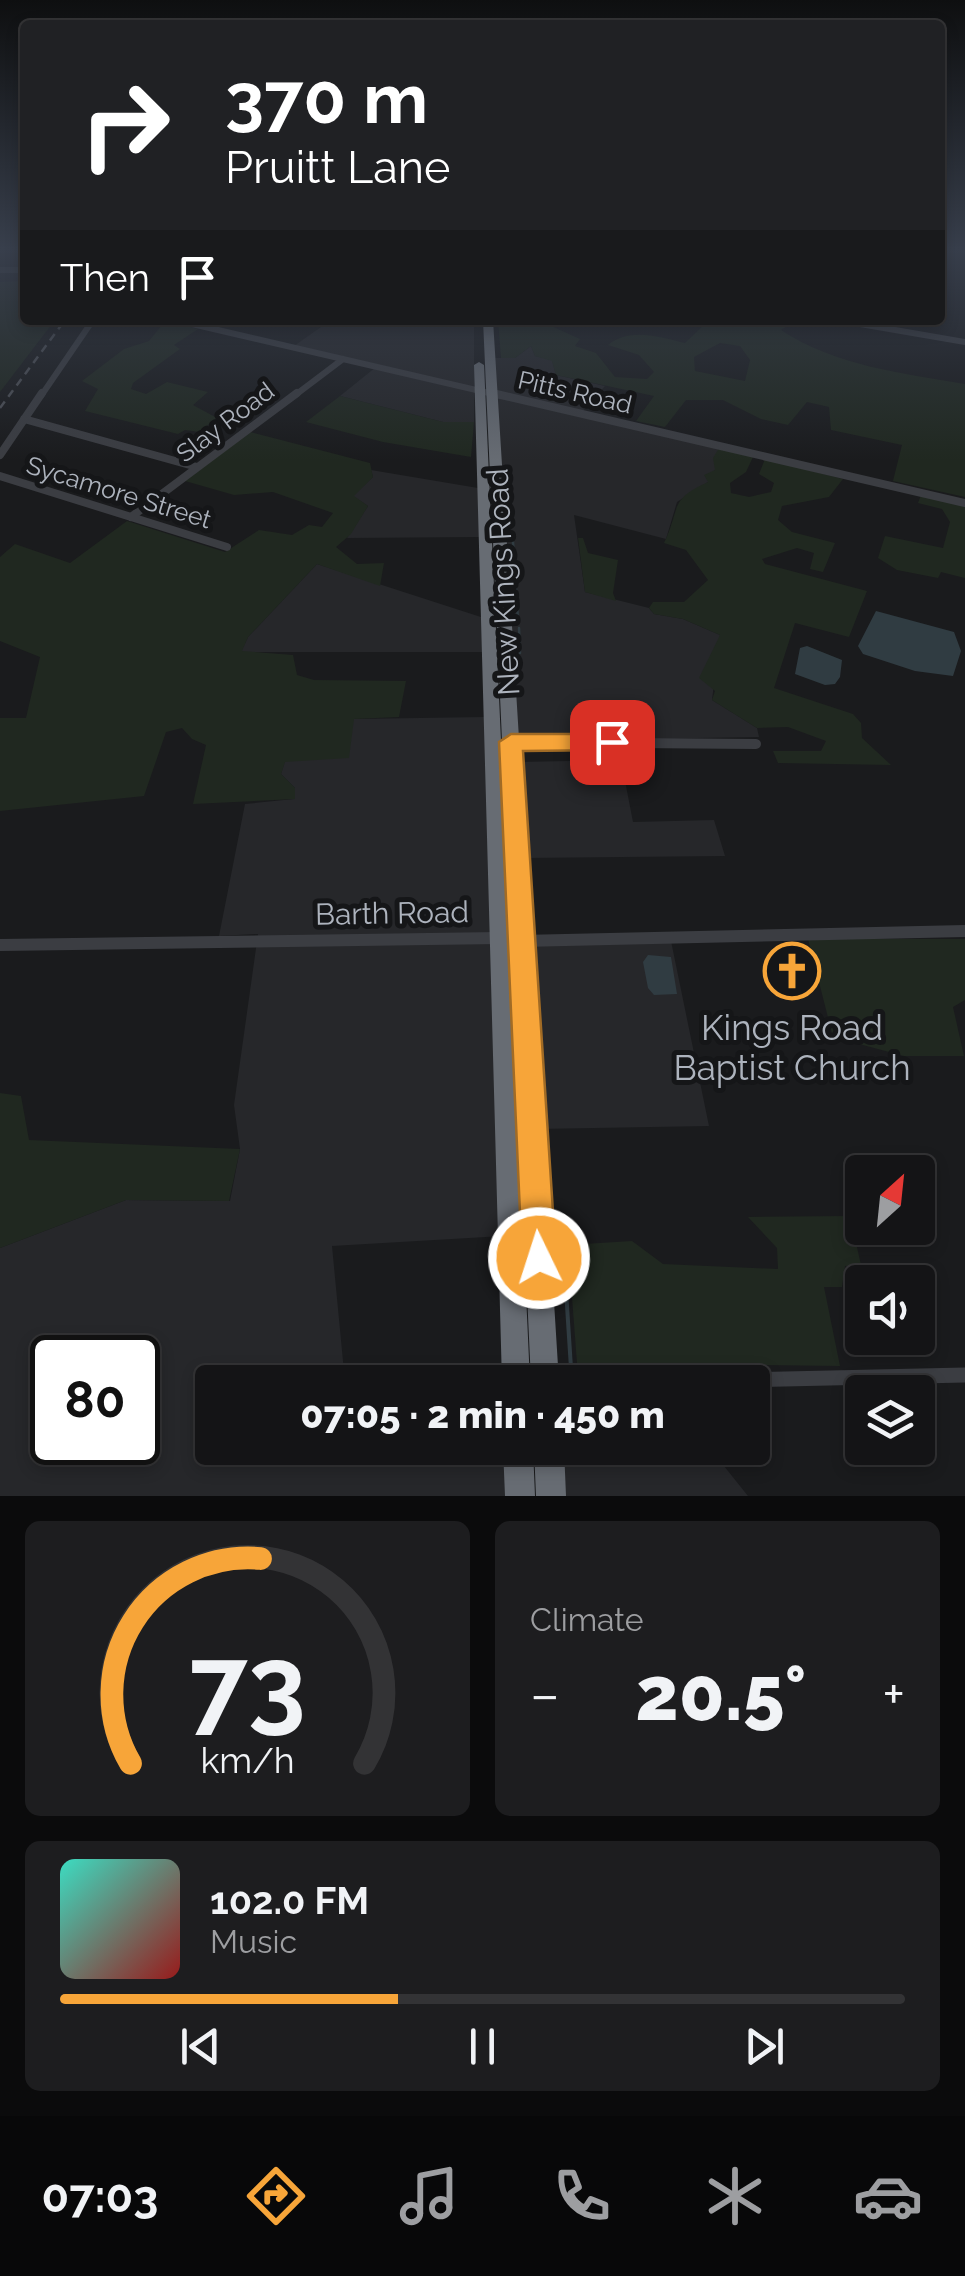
<!DOCTYPE html>
<html lang="en">
<head>
<meta charset="utf-8">
<style>
  :root { --surface:#141416; --page:#1d1d1f; --text:#f1f3f6; --muted:#9d9ea1; --line:#333335; --accent:#f7a539 }
  body { margin:0; font-family:Raleway,sans-serif; background:var(--page); color:var(--text); height:100vh; display:flex; flex-direction:column; font-size:38px; white-space:nowrap }
  * { box-sizing:border-box; margin:0 }
  p { font-size:32px; color:var(--muted) }
  .icon { flex:none; width:55px; height:55px; fill:none; stroke:currentColor; stroke-width:2; stroke-linecap:round; stroke-linejoin:round }
  .map { position:relative; height:1496px; overflow:hidden }
  .panel { display:flex; flex-direction:column; gap:25px; padding:25px; background:#0b0b0c; flex:1 }
  .panel>* { flex:none }
  .top-card { position:absolute; left:20px; top:20px; width:925px; height:305px; border-radius:10px; box-shadow:0 5px 15px #0003,0 0 0 2px var(--line); background:#202124; color:#fff; overflow:hidden }
  .needle { width:65px; rotate:27deg }
  .controls { position:absolute; left:845px; top:1155px; display:grid; gap:20px }
  .controls a { display:grid; place-items:center; width:90px; height:90px; border-radius:10px; background:var(--surface); box-shadow:0 5px 15px #0003,0 0 0 2px var(--line); font-size:50px }
  .speed { position:absolute; left:30px; top:1335px; display:flex; gap:20px; font-size:50px; font-weight:700; text-align:center }
  .speed>* { display:grid; place-content:center; width:130px; height:130px; border-radius:50%; background:var(--surface); box-shadow:0 5px 15px #0003,0 0 0 2px var(--line); line-height:1 }
  .speed .limit { border:5px solid #111; border-radius:15px; background:#fff; color:#111 }
  .pin { position:absolute; display:grid; place-items:center; width:85px; height:85px; color:#fff; margin:-42px; border-radius:20px; box-shadow:0 5px 15px #0006 }
  .me { position:absolute; width:110px; margin:-55px; rotate:356deg; stroke-linejoin:round; filter:drop-shadow(0 0 8px #0008) }
  .turn { display:flex; align-items:center; gap:35px; height:210px; padding:0 40px; font-size:45px }
  .turn .icon { width:130px; height:130px; stroke-width:2.5 }
  .turn b { display:block; font-size:70px; line-height:85px }
  .then { display:flex; align-items:center; height:95px; padding:0 40px; background:#0003; gap:20px; font-size:38px }
  .big { font-size:75px; font-weight:800; line-height:1.1 }
  .panel .card { flex:1; display:flex; flex-direction:column; justify-content:center; gap:15px; min-width:0; padding:0 35px; border-radius:15px; background:var(--page) }
  .panel .dial { align-items:center; gap:0 }
  .dial svg { height:260px; overflow:visible; fill:none; stroke:var(--line); stroke-width:7; stroke-linecap:round; text-anchor:middle }
  .dial text { fill:var(--text); stroke:none }
  .song { display:flex; align-items:center; gap:30px }
  .cover { width:120px; height:120px; border-radius:15px; background:linear-gradient(135deg,hsl(170 70% 55%),hsl(0 70% 35%)) }
  .played { height:10px; border-radius:5px; background:linear-gradient(90deg,var(--accent) 40%,var(--line) 40%) }
  .keys { display:flex; justify-content:space-around; direction:ltr }
  .heat { display:flex; justify-content:space-between; align-items:center; font-size:55px; direction:ltr }
  .panel .tiles { flex:1; display:grid; gap:25px; grid-template-columns:1fr 1fr }
  .card:last-child { grid-column:span 2 }
  .trip { position:absolute; left:195px; top:1365px; width:575px; height:100px; border-radius:10px; background:var(--surface); box-shadow:0 5px 15px #0003,0 0 0 2px var(--line); font-weight:800; line-height:100px; text-align:center }
  .dock { display:flex; height:160px; justify-content:space-around; align-items:center; background:#080809; color:var(--muted) }
  .dock .icon { width:70px; height:70px }
  .dock .on { color:var(--accent) }
  .dock b { font-size:45px; color:var(--text) }
  .map>svg:first-child { display:block }
</style>
</head>
<body>
<div class="map">
<svg width="965" height="1496" viewBox="0 0 965 1496">
  <rect width="100%" height="100%" fill="#1a1b1d"/>
  <path fill="#26272a" fill-rule="evenodd" d="M 331,320 L 433,320 L 474,326 L 474,422 L 443,422 L 340,396 L 376,367 L 294,346 Z
    M 531,346 L 535,356 L 552,360 L 556,375 L 605,386 L 582,412 L 720,445 L 715,470 L 708,482 L 677,502 L 666,539 L 574,515 L 585,592 L 649,608 L 654,614 L 683,619 L 720,635 L 712,700 L 757,728 L 759,737 L 515,741 L 493,358 L 515,358 Z
    M 371,470 L 478,488 L 480,537 L 347,538 L 368,506 L 353,496 L 373,477 Z
    M 317,564 L 484,618 L 484,652 L 241,652 L 248,637 Z
    M 485,717 L 503,1236 L 332,1246 L 345,1382 L 212,1382 L 212,1448 L 505,1448 L 507,1496 L 0,1496 L 0,1248 L 126,1200 L 230,1201 L 240,1149 L 234,1105 L 258,934 L 219,936 L 245,804 L 294,799 L 295,788 L 281,774 L 285,761 L 354,719 ZM 52,1358 L 138,1358 L 138,1442 L 52,1442 Z
    M 621,760 L 633,822 L 714,820 L 725,856 L 523,858 L 517,762 Z
    M 671,941 L 709,1126 L 537,1129 L 529,945 Z
    M 555,1363 L 701,1365 L 705,1382 L 556,1382 Z
    M 559,1448 L 718,1448 L 720,1461 L 748,1496 L 562,1496 Z"/>
  <path fill="#202820" fill-rule="evenodd" d="M 25,281 L 25,320 L 55,320 L 0,392 L 0,282 Z
    M 498,320 L 540,321 L 580,339 L 575,346 L 596,353 L 615,377 L 647,379 L 654,372 L 639,355 L 608,345 C 630,327 659,337 685,343 L 709,320 L 796,320 L 781,330 C 836,366 901,373 965,384 L 965,497 L 893,481 L 902,445 L 831,430 L 829,407 L 807,402 L 788,425 L 761,419 L 723,400 L 686,400 L 665,427 L 636,421 L 654,396 L 556,375 L 552,361 L 535,356 L 531,346 L 515,358 L 501,358 ZM 720,343 L 740,346 L 750,360 L 745,381 L 695,371 L 694,357 Z
    M 170,322 L 198,329 L 174,345 L 180,349 L 133,383 L 131,389 L 146,394 L 167,382 L 208,392 L 193,405 L 217,418 L 199,432 L 185,430 L 178,434 L 85,411 L 98,389 L 82,381 L 124,349 L 149,341 L 162,325 Z
    M 340,396 L 443,422 L 474,422 L 471,457 L 383,442 L 306,422 Z
    M 250,432 L 370,463 L 373,477 L 354,496 L 368,506 L 351,534 L 336,547 L 357,564 L 384,563 L 380,586 L 317,564 L 248,637 L 242,651 L 293,655 L 297,675 L 314,680 L 406,681 L 399,717 L 354,719 L 349,758 L 285,762 L 281,774 L 295,788 L 295,799 L 193,804 L 206,745 L 192,739 L 182,728 L 166,732 L 144,796 L 0,811 L 0,718 L 26,718 L 40,657 L 0,641 L 0,557 L 15,544 L 70,563 L 127,521 L 225,552 L 259,530 L 292,535 L 309,525 L 322,527 L 333,513 L 273,492 L 234,495 L 185,481 Z
    M 719,448 L 753,457 L 746,472 L 730,483 L 731,493 L 749,497 L 771,492 L 774,483 L 759,474 L 765,459 L 843,479 L 829,497 L 782,506 L 778,520 L 792,532 L 835,543 L 823,572 L 810,569 L 814,553 L 797,548 L 762,559 L 765,564 L 867,591 L 849,637 L 795,623 L 774,688 L 853,714 L 861,723 L 862,738 L 891,765 L 778,763 L 773,751 L 821,751 L 826,741 L 788,727 L 757,728 L 712,700 L 715,691 L 699,678 L 720,635 L 683,619 L 654,614 L 649,608 L 653,602 L 684,602 L 708,580 L 686,550 L 664,543 C 681,508 668,500 708,482 L 704,475 L 715,470 L 713,458 Z
    M 921,495 L 965,506 L 965,578 L 941,572 L 938,578 L 897,570 L 878,558 L 885,536 L 943,548 L 950,522 L 942,509 L 918,503 Z
    M 578,538 L 583,538 L 588,553 L 618,560 L 613,593 L 616,601 L 585,592 Z
    M 808,939 L 965,939 L 965,1000 L 953,1007 L 964,1056 L 904,1056 L 833,1037 Z
    M 0,1093 L 21,1096 L 29,1140 L 240,1149 L 229,1201 L 126,1200 L 0,1248 Z
    M 850,1216 L 861,1265 L 845,1266 L 842,1287 L 824,1287 L 840,1366 L 577,1363 L 568,1245 L 632,1241 L 663,1264 L 778,1269 L 777,1248 L 748,1217 Z"/>
  <path fill="#303c42" d="M 876,611 L 954,632 L 961,651 L 953,676 L 915,671 L 863,654 L 858,646 Z
    M 807,646 L 842,660 L 840,677 L 835,684 L 825,685 L 795,674 L 800,648 Z
    M 648,955 L 671,957 L 677,994 L 654,995 L 648,988 L 643,962 Z"/>
  <g fill="none" stroke-linecap="round" stroke-linejoin="round">
    <path stroke="#303c42" stroke-width="2.5" d="M 507,466 L 510,499
      M 511,512 L 511,520
      M 513,542 L 518,620
      M 519,628 L 520,653"/>
    <path stroke="#303c42" stroke-width="4" d="M 564,1259 L 571,1368
      M 577,1448 L 578,1457"/>
    <path stroke="#3b3d42" stroke-width="6" d="M 0,270 L 25,270
      M 175,320 L 502,396
      M 837,320 L 965,342
      M 41,396 L 93,320
      M 294,396 L 343,359"/>
    <path stroke="#3b3d42" stroke-width="8" d="M 492,393 L 965,503
      M 24,419 L 197,467
      M 0,455 L 42,393
      M 0,476 L 227,547
      M 131,517 L 297,393"/>
    <path stroke="#3b3d42" stroke-width="10" d="M 511,742 L 756,744"/>
    <path stroke="#3b3d42" stroke-width="12" d="M 521,941 L 965,931
      M 0,945 L 499,938"/>
    <path stroke="#3b3d42" stroke-width="15" d="M 654,1382 L 965,1375"/>
    <path fill="#676c73" fill-rule="evenodd" d="M 483,320 L 493,320 L 559,1382 L 531,1382 Z
      M 479,362 L 484,365 L 530,1382 L 502,1382 L 474,365 Z
      M 503,1448 L 533,1448 L 535,1496 L 505,1496 Z
      M 534,1448 L 564,1448 L 566,1496 L 536,1496 Z"/>
    <path stroke="#4e5157" stroke-width="2.5" stroke-dasharray="8 6" stroke-linecap="butt" d="M 0,408 L 65,320"/>
  </g>
  <linearGradient id="sky" x2="0" y2="1"><stop stop-color="#0e0f10"/><stop offset="0.54" stop-color="#383f4c"/><stop offset="1" stop-color="#383f4c" stop-opacity="0"/></linearGradient>
  <rect width="965" height="461" fill="url(#sky)"/>
  <path fill="#f7a539" stroke="#a16b25" stroke-width="2.5" d="M 511,734 L 612,734 L 624,742 L 612,750 L 523,751 L 556,1258 L 551,1270 L 539,1275 L 527,1270 L 522,1258 L 499,742 Z"/>
  <defs>
    <g id="church-ring" transform="scale(2.875)"><circle r="9.5" fill="#151618" stroke="#f7a539" stroke-width="1.5"/><path d="M-1.2-6h2.4v3.5h3.3v2.4h-3.3V6h-2.4V-.1h-3.3v-2.4h3.3Z" fill="#f7a539"/></g>
  </defs>
  <g fill-rule="evenodd">
    <use href="#church-ring" x="792" y="971"/>
  </g>
  <g text-anchor="middle" dominant-baseline="central" stroke-width="10" stroke-linejoin="round" paint-order="stroke">
    <g font-size="25" fill="#adb3bd" stroke="#151618">
      <text transform="translate(575 392) rotate(13)">Pitts Road</text>
      <text transform="translate(225 422) rotate(-37)">Slay Road</text>
      <text transform="translate(119 492) rotate(17)">Sycamore Street</text>
    </g>
    <g font-size="30" fill="#adb3bd" stroke="#151618">
      <text transform="translate(503 582) rotate(-93)">New Kings Road</text>
      <text transform="translate(392 913) rotate(-1)">Barth Road</text>
    </g>
    <g font-size="35" fill="#adb3bd" stroke="#151618">
      <text x="792" y="1027">Kings Road<tspan x="792" dy="40">Baptist Church</tspan></text>
    </g>
  </g>
</svg>
<div class="controls">
<a><svg class="needle" viewBox="-14 -14 28 28"><path d="M0-13l5 13h-10z" fill="#e53935"/><path d="M0 13l5-13h-10z" fill="#9d9ea1"/></svg></a>
<a><svg class="icon" aria-label="sound" viewBox="0 0 24 24"><path d="M4 9h4l5-4v14l-5-4H4zM17 9q2 3 0 6"/></svg></a>
<a><svg class="icon" aria-label="layers" viewBox="0 0 24 24"><path d="M12 4l9 5-9 5-9-5zM3 14l9 5 9-5"/></svg></a>
</div>
<div class="speed"><div class="limit">80</div></div>
<div class="pin" style="left:612px;top:742px;background:#d93025"><svg class="icon" aria-label="arrive" viewBox="0 0 24 24"><path d="M6 21V4h12l-3 4 3 4H6"/></svg></div>
<svg class="me" style="left:539px;top:1258px" viewBox="-20 -20 40 40"><circle r="17" fill="#f7a539" stroke="#fff" stroke-width="3"/><path d="M0-11L8 9 0 5-8 9z" fill="#fff"/></svg>
<div class="trip">07:05 · 2 min · 450 m</div>
<div class="top-card">
<div class="turn"><svg class="icon" aria-label="right" viewBox="0 0 24 24"><path d="M7 20v-9h11M14 6l5 5-5 5"/></svg><div><b>370 m</b>Pruitt Lane</div></div>
<div class="then">Then<svg class="icon" aria-label="arrive" viewBox="0 0 24 24"><path d="M6 21V4h12l-3 4 3 4H6"/></svg></div>
</div>
</div>
<section class="panel">
<div class="tiles">
<div class="card dial"><svg viewBox="0 0 100 80">
<path d="M14 69A42 42 0 1 1 86 69"/>
<path d="M14 69A42 42 0 0 1 54 6" stroke="#f7a539"/>
<text x="50" y="56" font-size="32" font-weight="700">73</text>
<text x="50" y="72" font-size="11">km/h</text>
</svg></div>
<div class="card"><p>Climate</p>
<div class="heat"><a>−</a><b class="big">20.5°</b><a>+</a></div>
</div>
<div class="card">
<div class="song"><i class="cover"></i><div><b>102.0 FM</b><p>Music</p></div></div>
<div class="played"></div>
<div class="keys"><svg class="icon" aria-label="previous" viewBox="0 0 24 24"><path d="M18 5L8 12l10 7zM5 5v14"/></svg><svg class="icon" aria-label="pause" viewBox="0 0 24 24"><path d="M8 5v14M16 5v14"/></svg><svg class="icon" aria-label="next" viewBox="0 0 24 24"><path d="M6 5l10 7-10 7zM19 5v14"/></svg></div>
</div>
</div>
</section>
<nav class="dock">
<b>07:03</b>
<svg class="icon on" aria-label="directions" viewBox="0 0 24 24"><path d="M12 3l9 9-9 9-9-9zM9 14v-3h6M13 9l2 2-2 2"/></svg>
<svg class="icon" aria-label="music" viewBox="0 0 24 24"><path d="M9 18V5l10-2v13"/><circle cx="6" cy="18" r="3"/><circle cx="16" cy="16" r="3"/></svg>
<svg class="icon" aria-label="phone" viewBox="0 0 24 24"><path d="M5 4h4l2 5-3 2q2 4 5 5l2-3 5 2v4C11 20 4 13 5 4z"/></svg>
<svg class="icon" aria-label="climate" viewBox="0 0 24 24"><path d="M12 3v18M4 7l16 10M4 17L20 7"/></svg>
<svg class="icon" aria-label="car" viewBox="0 0 24 24"><path d="M5 17H2v-5l4-1 3-4h7l3 4 3 1v5h-3M9 17h6M6 11h13"/><circle cx="7" cy="17" r="2"/><circle cx="17" cy="17" r="2"/></svg>
</nav>
</body>
</html>
